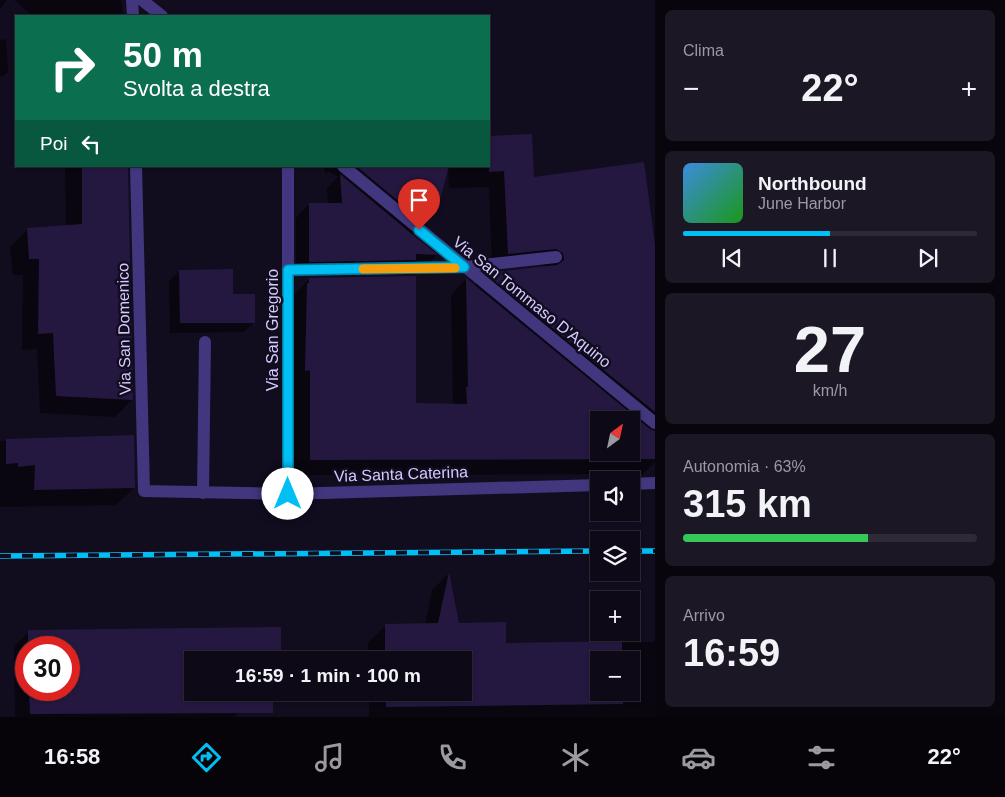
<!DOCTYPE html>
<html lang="it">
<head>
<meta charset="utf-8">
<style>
  :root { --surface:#0e0917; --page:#1c1724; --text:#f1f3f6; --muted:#9b9aa1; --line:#2e2a36; --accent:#00bff5 }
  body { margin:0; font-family:Arial,sans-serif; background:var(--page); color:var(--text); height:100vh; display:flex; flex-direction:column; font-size:19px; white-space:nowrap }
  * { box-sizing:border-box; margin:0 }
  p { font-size:16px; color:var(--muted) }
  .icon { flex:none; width:28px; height:28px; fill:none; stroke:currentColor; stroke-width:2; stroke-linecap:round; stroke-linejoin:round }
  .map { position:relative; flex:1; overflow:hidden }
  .side { display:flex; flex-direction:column; gap:10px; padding:10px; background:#08050d; width:350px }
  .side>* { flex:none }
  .banner { position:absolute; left:15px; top:15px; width:475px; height:152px; border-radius:0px; box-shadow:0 1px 4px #0004,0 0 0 1px var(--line); background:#0b6e4f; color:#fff; overflow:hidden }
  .needle { width:32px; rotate:33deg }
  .controls { position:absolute; left:590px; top:411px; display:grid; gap:10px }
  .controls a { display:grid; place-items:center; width:50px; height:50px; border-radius:0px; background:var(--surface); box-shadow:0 1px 4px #0004,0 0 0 1px var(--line); font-size:25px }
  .speed { position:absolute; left:15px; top:636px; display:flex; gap:10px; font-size:25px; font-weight:700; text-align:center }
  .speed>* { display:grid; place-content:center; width:65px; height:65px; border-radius:50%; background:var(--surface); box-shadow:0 1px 4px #0004,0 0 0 1px var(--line); line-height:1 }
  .speed .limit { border:8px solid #d22; background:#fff; color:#111 }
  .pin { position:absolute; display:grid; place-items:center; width:42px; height:42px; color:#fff; margin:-51px -21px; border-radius:50% 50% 50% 0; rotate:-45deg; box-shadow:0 0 5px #0007 }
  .pin .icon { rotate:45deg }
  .me { position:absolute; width:55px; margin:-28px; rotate:0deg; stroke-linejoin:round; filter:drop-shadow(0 0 4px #0008) }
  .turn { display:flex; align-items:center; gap:18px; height:105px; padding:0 25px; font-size:22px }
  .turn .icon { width:65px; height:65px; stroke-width:2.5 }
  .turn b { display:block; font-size:35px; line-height:42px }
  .then { display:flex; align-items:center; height:48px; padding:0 25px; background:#0003; gap:10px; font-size:19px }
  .big { font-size:38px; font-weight:800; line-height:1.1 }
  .side .card { flex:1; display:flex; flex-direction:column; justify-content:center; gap:8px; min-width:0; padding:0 18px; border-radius:8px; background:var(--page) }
  .side .dial { align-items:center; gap:0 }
  .dial b { font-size:65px; line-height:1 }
  .song { display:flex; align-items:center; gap:15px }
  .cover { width:60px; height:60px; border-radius:8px; background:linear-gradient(135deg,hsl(210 70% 55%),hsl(120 70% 35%)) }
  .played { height:5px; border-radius:2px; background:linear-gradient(90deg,var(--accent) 50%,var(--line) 50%) }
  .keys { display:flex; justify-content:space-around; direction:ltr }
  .heat { display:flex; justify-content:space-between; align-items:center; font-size:28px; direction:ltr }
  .charge { height:8px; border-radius:4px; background:linear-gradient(90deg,#34c759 63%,var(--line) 0) }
  .trip { position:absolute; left:184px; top:651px; width:288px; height:50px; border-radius:0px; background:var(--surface); box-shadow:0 1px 4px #0004,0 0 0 1px var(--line); font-weight:800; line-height:50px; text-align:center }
  .tab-bar { display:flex; height:80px; justify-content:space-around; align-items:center; background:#060409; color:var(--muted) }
  .tab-bar .icon { width:35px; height:35px }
  .tab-bar .selected { color:var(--accent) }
  .tab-bar b { font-size:22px; color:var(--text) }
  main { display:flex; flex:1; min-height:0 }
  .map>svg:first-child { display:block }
</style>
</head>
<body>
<main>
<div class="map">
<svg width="655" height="717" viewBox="0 0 655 717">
  <rect width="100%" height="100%" fill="#120c1f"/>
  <path fill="#0007" fill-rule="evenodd" d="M 0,0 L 7,0 L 0,9 Z
    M 14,0 L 120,0 L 122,2 L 123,16 L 32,16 Z
    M 6,39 L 8,72 L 3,76 L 0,76 L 0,40 Z
    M 531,135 L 533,179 L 655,241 L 655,462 L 643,474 L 294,475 L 294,385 L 290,386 L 294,295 L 309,279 L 415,404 L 451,404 L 453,402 L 451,295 L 466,279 L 474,286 L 486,274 L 546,268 L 544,265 L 539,264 L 492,269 L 489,187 L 449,188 L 448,167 L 424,222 L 412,235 L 437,255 L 424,268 L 296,274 L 296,218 L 309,204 L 328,204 L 327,188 L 338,177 L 329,172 L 325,173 L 324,166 L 489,166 L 489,137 ZM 599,420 L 631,420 L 631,452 L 599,452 Z
    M 65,166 L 126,166 L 132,400 L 115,417 L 40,413 L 37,349 L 22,350 L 23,275 L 13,275 L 10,247 L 27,230 L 66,226 Z
    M 179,271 L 232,295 L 254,322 L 244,332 L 170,333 L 169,281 Z
    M 133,436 L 134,488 L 116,505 L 0,507 L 0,441 Z
    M 448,574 L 458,624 L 505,644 L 653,642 L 655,640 L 655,717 L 369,717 L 369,692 L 462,692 L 462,660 L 368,660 L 368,643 L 385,626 L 425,625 L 432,590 ZM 599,660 L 631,660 L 631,692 L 599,692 Z
    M 29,632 L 280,652 L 272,660 L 192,660 L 192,692 L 238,713 L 234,717 L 15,717 L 14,646 ZM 26,648 L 69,648 L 69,690 L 26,690 Z"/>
  <path fill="#251840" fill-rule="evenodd" d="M 532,134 L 534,177 L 644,162 L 655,245 L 655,412 L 485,273 L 557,265 L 564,260 L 563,253 L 556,249 L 508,254 L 504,171 L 489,172 L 489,136 Z
    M 82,166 L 128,166 L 133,400 L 56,396 L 53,333 L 38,334 L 39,259 L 29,259 L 27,228 L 82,224 Z
    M 356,166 L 449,166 L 437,211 L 425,223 Z
    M 340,174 L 414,236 L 438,255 L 416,254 L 416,260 L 309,262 L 309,203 L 342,203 Z
    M 233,269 L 233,294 L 255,294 L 255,323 L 180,323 L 179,270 Z
    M 416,276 L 416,403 L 467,404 L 466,387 L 468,387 L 466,278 L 650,429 L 655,431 L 655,459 L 310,460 L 310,370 L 305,371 L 307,283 L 309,283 L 309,278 ZM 599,420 L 631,420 L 631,452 L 599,452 Z
    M 134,435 L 135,488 L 34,490 L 35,465 L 18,467 L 18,463 L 6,464 L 6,439 Z
    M 449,572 L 459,623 L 506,622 L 506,643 L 622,641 L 622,660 L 599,660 L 599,692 L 623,692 L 623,704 L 386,707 L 386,692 L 462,692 L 462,660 L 385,660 L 385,624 L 438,623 Z
    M 281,627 L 281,652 L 272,652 L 272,660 L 192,660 L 192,692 L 273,692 L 273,713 L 30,714 L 29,690 L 69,690 L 69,648 L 28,648 L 28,630 Z"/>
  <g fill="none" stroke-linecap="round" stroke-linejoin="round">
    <path stroke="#42377e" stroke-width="12" d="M 132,0 L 133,16
      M 142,0 L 162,16
      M 136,166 L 144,491 L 288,494 L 599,485
      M 343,166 L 655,423
      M 288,270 L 464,267 L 556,257
      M 631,484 L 655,483
      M 203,493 L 205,342
      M 288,494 L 288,166"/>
    <g stroke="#00bff5" stroke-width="5.5">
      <path id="rail" d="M 631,551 L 655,551
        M 0,556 L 599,551"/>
    </g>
    <use href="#rail" stroke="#120c1f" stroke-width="4" stroke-dasharray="11" stroke-linecap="butt"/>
  </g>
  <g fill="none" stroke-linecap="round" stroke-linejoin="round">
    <g stroke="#007c9f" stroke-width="12">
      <path id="route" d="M 288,494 L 288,270 L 464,267 L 419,230"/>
    </g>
    <use href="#route" stroke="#00bff5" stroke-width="9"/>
    <path stroke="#f59e0b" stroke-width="9" d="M 363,269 L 455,268"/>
  </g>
  <g text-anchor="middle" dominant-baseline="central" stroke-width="5" stroke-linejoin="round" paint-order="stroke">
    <g font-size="16" fill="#d6caff" stroke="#120c1f">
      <text transform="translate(532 302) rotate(39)">Via San Tommaso D'Aquino</text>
      <text transform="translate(124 329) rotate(-91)">Via San Domenico</text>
      <text transform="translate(272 330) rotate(-90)">Via San Gregorio</text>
      <text transform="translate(401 474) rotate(-2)">Via Santa Caterina</text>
    </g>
  </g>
</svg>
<div class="controls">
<a><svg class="needle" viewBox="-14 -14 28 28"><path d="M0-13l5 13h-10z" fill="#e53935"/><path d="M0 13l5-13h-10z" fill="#9b9aa1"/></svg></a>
<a><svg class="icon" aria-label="sound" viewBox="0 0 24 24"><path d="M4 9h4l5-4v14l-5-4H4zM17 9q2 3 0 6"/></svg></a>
<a><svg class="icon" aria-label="layers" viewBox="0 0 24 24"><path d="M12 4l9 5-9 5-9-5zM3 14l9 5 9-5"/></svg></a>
<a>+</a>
<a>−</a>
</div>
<div class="speed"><div class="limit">30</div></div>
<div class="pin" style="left:419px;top:230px;background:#d93025"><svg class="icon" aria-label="arrive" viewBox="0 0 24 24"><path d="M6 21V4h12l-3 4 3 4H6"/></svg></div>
<svg class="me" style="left:288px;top:494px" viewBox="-20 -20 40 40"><circle r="19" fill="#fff"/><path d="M0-13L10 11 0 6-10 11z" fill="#00bff5"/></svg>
<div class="trip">16:59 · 1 min · 100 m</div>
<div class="banner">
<div class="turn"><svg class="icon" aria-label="right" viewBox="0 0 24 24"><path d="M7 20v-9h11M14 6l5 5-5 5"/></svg><div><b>50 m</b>Svolta a destra</div></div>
<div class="then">Poi<svg class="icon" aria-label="left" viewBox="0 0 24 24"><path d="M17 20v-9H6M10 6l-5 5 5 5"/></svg></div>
</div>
</div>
<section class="side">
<div class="card"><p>Clima</p>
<div class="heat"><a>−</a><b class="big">22°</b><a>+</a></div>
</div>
<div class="card">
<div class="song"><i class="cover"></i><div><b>Northbound</b><p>June Harbor</p></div></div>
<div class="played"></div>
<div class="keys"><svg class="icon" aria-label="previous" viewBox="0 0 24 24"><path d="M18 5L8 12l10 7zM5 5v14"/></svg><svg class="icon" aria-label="pause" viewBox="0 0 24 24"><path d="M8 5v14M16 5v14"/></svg><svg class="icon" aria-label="next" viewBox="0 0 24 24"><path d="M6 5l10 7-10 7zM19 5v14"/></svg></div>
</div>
<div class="card dial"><b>27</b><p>km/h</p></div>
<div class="card"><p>Autonomia · 63%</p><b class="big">315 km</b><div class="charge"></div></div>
<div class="card"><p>Arrivo</p><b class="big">16:59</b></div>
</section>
</main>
<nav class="tab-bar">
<b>16:58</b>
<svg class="icon selected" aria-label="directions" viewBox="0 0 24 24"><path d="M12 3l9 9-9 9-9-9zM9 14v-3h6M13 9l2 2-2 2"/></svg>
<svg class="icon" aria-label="music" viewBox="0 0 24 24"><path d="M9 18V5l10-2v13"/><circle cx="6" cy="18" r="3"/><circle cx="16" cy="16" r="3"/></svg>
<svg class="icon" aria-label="phone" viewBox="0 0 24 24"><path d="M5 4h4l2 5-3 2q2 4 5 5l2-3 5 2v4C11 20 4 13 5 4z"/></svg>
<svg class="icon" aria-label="climate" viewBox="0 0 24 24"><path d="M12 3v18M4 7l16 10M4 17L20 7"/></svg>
<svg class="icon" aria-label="car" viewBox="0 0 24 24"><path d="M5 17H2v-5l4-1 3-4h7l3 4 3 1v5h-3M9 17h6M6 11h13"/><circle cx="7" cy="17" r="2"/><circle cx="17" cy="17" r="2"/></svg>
<svg class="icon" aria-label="filters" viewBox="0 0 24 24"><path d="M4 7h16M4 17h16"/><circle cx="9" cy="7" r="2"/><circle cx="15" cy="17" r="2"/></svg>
<b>22°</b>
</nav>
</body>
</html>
